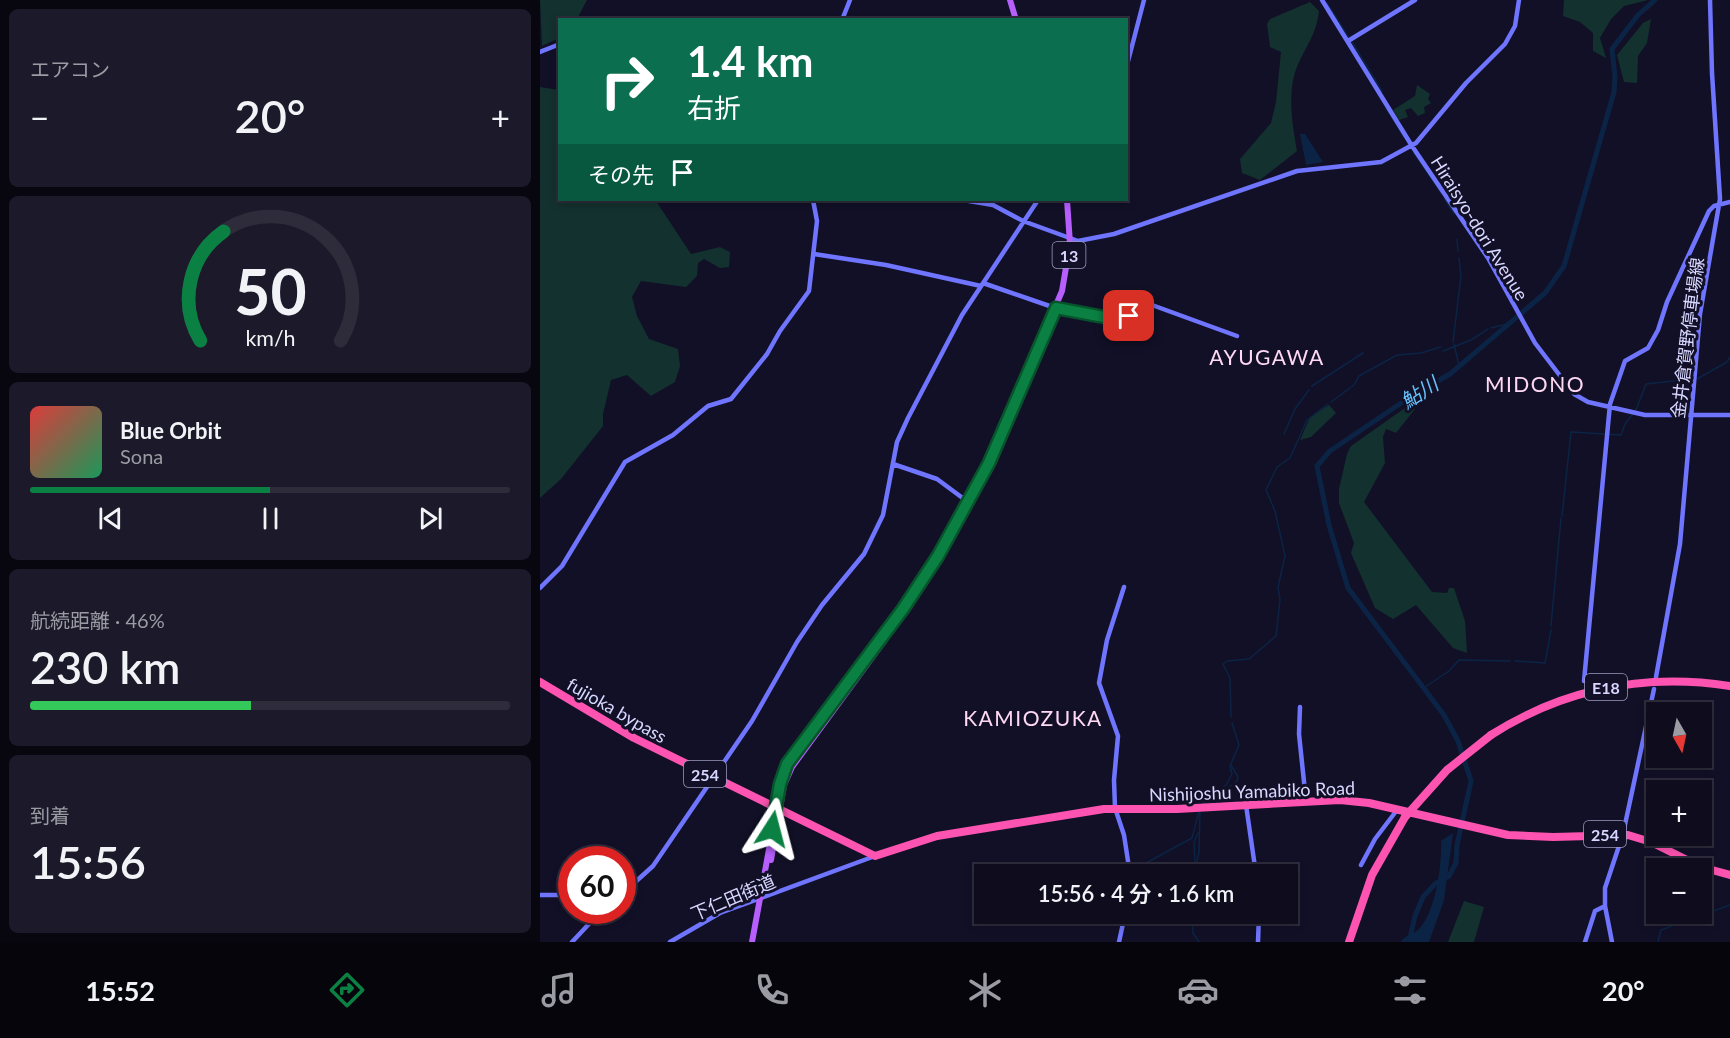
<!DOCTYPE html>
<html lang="ja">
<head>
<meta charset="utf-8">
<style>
  :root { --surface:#0e0c1d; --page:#1c1a2a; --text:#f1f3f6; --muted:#9b9ba4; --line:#2e2c3b; --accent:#0b8043 }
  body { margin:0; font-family:Lato,"Noto Sans JP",sans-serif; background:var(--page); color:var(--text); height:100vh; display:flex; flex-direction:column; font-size:22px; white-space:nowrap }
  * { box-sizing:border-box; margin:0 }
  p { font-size:20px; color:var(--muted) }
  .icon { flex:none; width:33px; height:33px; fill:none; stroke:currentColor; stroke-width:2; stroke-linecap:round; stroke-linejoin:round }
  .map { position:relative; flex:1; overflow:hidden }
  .drawer { display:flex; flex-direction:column; gap:9px; padding:9px; background:#080710; width:540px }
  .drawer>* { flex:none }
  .banner { position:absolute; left:18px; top:18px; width:570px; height:183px; border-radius:0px; box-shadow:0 3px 9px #0003,0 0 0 2px var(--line); background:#0b6e4f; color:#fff; overflow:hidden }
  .needle { width:39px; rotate:171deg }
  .fabs { position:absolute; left:1106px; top:702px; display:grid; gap:12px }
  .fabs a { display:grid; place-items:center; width:66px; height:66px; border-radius:0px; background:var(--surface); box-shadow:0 3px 9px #0003,0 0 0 2px var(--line); font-size:30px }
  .speed { position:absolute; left:18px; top:846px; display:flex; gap:12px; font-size:30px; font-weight:700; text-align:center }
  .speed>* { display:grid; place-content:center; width:78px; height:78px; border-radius:50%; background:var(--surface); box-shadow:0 3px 9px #0003,0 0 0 2px var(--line); line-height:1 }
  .speed .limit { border:9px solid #d22; background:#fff; color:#111 }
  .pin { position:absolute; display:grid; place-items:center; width:51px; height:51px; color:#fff; margin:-26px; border-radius:12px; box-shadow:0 3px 9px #0006 }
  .me { position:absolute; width:66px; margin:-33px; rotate:9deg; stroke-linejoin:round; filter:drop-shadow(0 0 4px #0008) }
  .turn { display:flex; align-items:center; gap:21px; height:126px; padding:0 30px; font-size:27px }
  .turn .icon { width:78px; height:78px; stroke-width:2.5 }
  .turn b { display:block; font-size:42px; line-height:51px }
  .then { display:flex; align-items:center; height:57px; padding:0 30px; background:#0003; gap:12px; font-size:22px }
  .big { font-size:45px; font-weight:600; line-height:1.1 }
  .drawer .tile { flex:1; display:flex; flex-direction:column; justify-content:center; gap:9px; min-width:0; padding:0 21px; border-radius:9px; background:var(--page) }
  .drawer .dial { align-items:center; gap:0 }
  .dial svg { height:156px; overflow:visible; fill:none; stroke:var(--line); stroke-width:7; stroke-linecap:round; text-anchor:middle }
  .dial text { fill:var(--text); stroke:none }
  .song { display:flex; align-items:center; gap:18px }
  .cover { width:72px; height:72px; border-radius:9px; background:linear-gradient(135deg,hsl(0 70% 55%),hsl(150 70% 35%)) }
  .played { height:6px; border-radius:3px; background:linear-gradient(90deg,var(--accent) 50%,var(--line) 50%) }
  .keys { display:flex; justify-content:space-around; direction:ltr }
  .heat { display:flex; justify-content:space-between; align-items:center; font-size:33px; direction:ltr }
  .charge { height:9px; border-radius:4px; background:linear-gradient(90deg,#34c759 46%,var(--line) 0) }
  .trip { position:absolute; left:434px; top:864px; width:324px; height:60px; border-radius:0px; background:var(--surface); box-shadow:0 3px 9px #0003,0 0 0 2px var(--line); font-weight:600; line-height:60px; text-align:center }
  .dock { display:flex; height:96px; justify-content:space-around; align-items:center; background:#06050c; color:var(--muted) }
  .dock .icon { width:42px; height:42px }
  .dock .on { color:var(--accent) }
  .dock b { font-size:27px; color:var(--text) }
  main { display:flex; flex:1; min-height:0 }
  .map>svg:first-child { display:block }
</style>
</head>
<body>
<main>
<section class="drawer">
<div class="tile"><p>エアコン</p>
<div class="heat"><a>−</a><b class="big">20°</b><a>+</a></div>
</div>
<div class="tile dial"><svg viewBox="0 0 100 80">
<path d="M14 69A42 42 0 1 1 86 69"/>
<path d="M14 69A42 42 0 0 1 26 13" stroke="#0b8043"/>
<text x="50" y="56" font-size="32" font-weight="700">50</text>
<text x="50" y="72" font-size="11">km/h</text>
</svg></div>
<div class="tile">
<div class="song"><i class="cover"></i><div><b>Blue Orbit</b><p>Sona</p></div></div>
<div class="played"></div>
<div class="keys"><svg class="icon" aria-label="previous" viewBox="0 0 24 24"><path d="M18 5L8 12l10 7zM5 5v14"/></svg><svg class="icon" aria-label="pause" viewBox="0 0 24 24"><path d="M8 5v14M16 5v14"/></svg><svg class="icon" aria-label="next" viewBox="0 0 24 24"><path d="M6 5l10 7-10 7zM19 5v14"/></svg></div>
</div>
<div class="tile"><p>航続距離 · 46%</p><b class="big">230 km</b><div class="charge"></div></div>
<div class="tile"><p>到着</p><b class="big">15:56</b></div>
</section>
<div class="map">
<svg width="1190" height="942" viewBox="0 0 1190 942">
  <rect width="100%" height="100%" fill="#121027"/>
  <path fill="#13312e" d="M 0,0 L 47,0 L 37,19 L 20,20 L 19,38 L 2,46 Z
    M 1024,0 L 1108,0 L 1084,6 L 1071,19 L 1060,38 L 1066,58 L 1053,51 L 1053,33 L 1040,22 L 1023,16 Z
    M 770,2 L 779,11 C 776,39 761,51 754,76 C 748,100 753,128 757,151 L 720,180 L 702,173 L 700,159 L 731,123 L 736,102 L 741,52 L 730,47 L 727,24 L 730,19 Z
    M 1111,19 L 1107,43 L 1098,56 L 1097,83 L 1084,82 L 1077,55 L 1103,23 Z
    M 877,85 L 890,94 L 888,99 L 891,103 L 884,107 L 885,113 L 878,116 L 871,108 L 865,110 L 868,117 L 859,120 L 853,110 L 875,96 Z
    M 0,87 L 19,90 L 20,200 L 118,200 L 116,201 L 151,254 L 180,247 L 190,252 L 189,267 L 180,268 L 164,259 L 158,263 L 157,276 L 146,287 L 101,281 L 92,297 L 97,316 L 109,339 L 138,349 L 140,366 L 135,382 L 111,396 L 87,375 L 71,380 L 63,414 L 63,426 L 21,479 L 0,498 Z
    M 872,403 L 875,409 L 856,433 L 846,429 L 843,437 L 845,463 L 824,502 L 892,592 L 907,593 L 909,588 L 914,588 L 925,621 L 927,653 L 913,648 L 876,605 L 853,619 L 835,608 L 811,553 L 814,543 L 799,503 L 799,489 L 807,454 L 811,446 Z
    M 789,405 L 796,413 L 771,437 L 760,440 L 770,417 Z
    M 924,901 L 944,907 L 934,942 L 908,942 Z"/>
  <path fill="#0b2445" d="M 760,134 L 765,134 L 783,162 L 766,165 Z
    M 913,833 L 904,900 L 889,942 L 861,942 C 865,934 874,935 880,928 C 896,910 902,865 901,841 Z"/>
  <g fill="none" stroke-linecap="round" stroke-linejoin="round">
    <path stroke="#0b2445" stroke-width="1.5" d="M 787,3 L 809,38
      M 812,42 L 842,91
      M 846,108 L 864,137
      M 874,153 L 902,194
      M 904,198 L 914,214
      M 917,239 L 918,251
      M 951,328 L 967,324
      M 913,342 L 921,276 L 919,258
      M 914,344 L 919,366
      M 903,351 L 931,340 L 948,329
      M 1157,379 L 1187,362 L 1190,357
      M 772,386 L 823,353
      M 791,402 L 814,385 L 819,376 L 857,355 L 881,353 L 901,347
      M 744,434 L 755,409 L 769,390
      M 1022,516 L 1031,432 L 1081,435 L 1085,424 L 1096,410 L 1106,384 L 1152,379
      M 1011,626 L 1021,518
      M 975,661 L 1005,663 L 1011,630
      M 885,687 L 909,671 L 919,660 L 970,661
      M 691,717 L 690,678 L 683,664 L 687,661 L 709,659 L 736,636 L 740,600 L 738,587 L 745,556 L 735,511 L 726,490 L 737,467 L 750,458 L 767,420 L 788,404
      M 663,803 L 686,785 L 692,774 L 690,766 L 699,745 L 692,723
      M 664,804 L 673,801 L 697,781 L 698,777 L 691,765
      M 595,869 L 652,838 L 659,811
      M 649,874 L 655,863 L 654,842 L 658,833
      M 654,874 L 659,852 L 660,811
      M 647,914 L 652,919 L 653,933 L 659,942
      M 1118,942 L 1121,930 L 1190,905"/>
    <path stroke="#0b2445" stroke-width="5" d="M 869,942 L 875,916 L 883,897 L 895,884 L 909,876 L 916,863 L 917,845 L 931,781 L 918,741 L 904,715 L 808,588 L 789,525 L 777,466 L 790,451 L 873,395 L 910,374 L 1005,293 L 1024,266 L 1074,92 L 1075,77 L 1072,49 L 1098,15 L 1115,0"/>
    <path stroke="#6f75fe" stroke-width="4.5" d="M 782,0 L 872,146 L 948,258 L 995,343 L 1034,394 L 1048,402 L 1105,415 L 1190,415
      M 302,20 L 310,0
      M 808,41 L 875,0
      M 0,52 L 20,44
      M 586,69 L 604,0
      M 423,200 L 453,205 L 483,221 L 538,241 L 574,234 L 757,171 L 841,162 L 876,143 L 926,83 L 965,44 L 975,26 L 979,0
      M 274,254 L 346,265 L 441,286
      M 443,283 L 524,311 L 580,319 L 587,318 L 601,301 L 697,336
      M 353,464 L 397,479 L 428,502
      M 584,587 L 567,640 L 559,683 L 578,736 L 574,780 L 575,808 L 584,835 L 590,874
      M 0,588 L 22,566 L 85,462 L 133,435 L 168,406 L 191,399 L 227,354 L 240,331 L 269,291 L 277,221 L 273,200
      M 1116,677 L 1140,544 L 1160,314 L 1180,199 L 1172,73 L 1170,0
      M 1044,681 L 1070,404 L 1085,361 L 1108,348 L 1118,330 L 1127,302 L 1169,211 L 1174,206 L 1190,202
      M 760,707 L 759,734 L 766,801
      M 706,805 L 716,874
      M 821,865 L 835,839 L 857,810
      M 82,894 L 113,866 L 212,721 L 257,642 L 282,605 L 324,554 L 343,515 L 357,442 L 368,418 L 422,315 L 498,200
      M 0,895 L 32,895
      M 32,942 L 62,910
      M 130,942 L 180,913 L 335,856
      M 579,942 L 585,914
      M 718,942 L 719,914
      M 1045,942 L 1055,911 L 1065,906
      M 1072,942 L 1065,906 L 1065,888 L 1083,834 L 1114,689"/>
    <path stroke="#b75ffd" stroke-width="6" d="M 470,0 L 476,20
      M 231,860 L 244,785 L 252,767 L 345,640
      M 212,942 L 243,773 L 250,760 L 382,581 L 443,476 L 522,291 L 530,244 L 527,200"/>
    <path stroke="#fd53b1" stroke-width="8" d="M 0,682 L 94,738 L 335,856 L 397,836 L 564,809 L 637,809 L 800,800 L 829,803 L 968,835 L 1013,837 L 1088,835 L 1111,842 L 1161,867 L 1190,875
      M 951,735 C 1025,688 1104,673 1190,686
      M 809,942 L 832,875 L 865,817"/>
    <path stroke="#fd53b1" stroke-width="8" d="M 865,817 L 907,770 L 951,735"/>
  </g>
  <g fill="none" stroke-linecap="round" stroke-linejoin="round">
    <g stroke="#07532c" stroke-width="15">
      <path id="route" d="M 232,829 L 240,784 L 247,764 L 363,609 L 398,556 L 449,463 L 516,308 L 580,320 L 589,316"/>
    </g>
    <use href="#route" stroke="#0b8043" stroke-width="10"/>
  </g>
  <g text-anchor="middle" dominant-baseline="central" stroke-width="6" stroke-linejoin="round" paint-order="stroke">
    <g fill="#121027" stroke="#9d9bbe" stroke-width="1.5">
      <rect x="512.5" y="242" width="33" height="26" rx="4.5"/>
      <rect x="1045" y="674" width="42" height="26" rx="4.5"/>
      <rect x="144" y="761" width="42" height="26" rx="4.5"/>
      <rect x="1044" y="821" width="42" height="26" rx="4.5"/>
    </g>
    <g font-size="16" font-weight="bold" fill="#d8d7ff">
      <text x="529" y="255">13</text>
      <text x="1066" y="687">E18</text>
      <text x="165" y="774">254</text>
      <text x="1065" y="834">254</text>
    </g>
    <g font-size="18" fill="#d8d7ff" stroke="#121027">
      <text transform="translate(940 228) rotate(58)">Hiraisyo-dori Avenue</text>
      <text transform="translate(1147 338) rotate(-83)">金井倉賀野停車場線</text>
      <text transform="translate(77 710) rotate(30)">fujioka bypass</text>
      <text transform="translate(712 791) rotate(-2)">Nishijoshu Yamabiko Road</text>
      <text transform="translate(193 897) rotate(-23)">下仁田街道</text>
    </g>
    <g font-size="20" font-style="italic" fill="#66c2fd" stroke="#121027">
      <text transform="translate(879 392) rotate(-33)">鮎川</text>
    </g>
    <g font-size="21" letter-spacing="1.5" fill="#ffd9f3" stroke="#121027">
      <text x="727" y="356">AYUGAWA</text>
      <text x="995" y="383">MIDONO</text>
      <text x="493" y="717">KAMIOZUKA</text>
    </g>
  </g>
</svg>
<div class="fabs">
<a><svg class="needle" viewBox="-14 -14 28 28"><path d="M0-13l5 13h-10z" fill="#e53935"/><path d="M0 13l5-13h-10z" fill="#9b9ba4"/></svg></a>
<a>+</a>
<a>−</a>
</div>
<div class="speed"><div class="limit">60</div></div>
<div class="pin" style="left:589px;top:316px;background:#d93025"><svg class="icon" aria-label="arrive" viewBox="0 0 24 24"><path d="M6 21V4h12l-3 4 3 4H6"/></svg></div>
<svg class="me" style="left:232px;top:829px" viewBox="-20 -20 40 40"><path d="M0-17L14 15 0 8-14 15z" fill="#0b8043" stroke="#fff" stroke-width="4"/></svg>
<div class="trip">15:56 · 4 分 · 1.6 km</div>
<div class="banner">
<div class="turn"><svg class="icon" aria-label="right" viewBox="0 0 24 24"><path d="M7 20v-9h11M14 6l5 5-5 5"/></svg><div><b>1.4 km</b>右折</div></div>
<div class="then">その先<svg class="icon" aria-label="arrive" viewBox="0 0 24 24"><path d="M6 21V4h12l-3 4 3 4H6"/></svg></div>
</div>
</div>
</main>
<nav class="dock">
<b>15:52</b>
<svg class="icon on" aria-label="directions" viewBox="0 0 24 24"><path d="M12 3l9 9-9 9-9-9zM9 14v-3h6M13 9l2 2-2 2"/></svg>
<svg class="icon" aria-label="music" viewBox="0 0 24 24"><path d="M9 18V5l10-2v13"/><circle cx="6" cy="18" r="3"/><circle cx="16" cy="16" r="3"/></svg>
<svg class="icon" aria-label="phone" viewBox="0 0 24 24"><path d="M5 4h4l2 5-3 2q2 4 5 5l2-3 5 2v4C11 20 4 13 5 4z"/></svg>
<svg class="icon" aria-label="climate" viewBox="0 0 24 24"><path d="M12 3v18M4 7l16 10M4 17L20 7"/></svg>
<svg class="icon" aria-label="car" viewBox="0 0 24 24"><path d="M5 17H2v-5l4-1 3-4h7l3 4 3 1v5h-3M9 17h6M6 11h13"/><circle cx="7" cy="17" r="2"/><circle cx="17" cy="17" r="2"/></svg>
<svg class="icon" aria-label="filters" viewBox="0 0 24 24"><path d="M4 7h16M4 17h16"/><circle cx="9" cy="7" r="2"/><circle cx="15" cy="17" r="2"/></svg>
<b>20°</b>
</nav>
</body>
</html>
